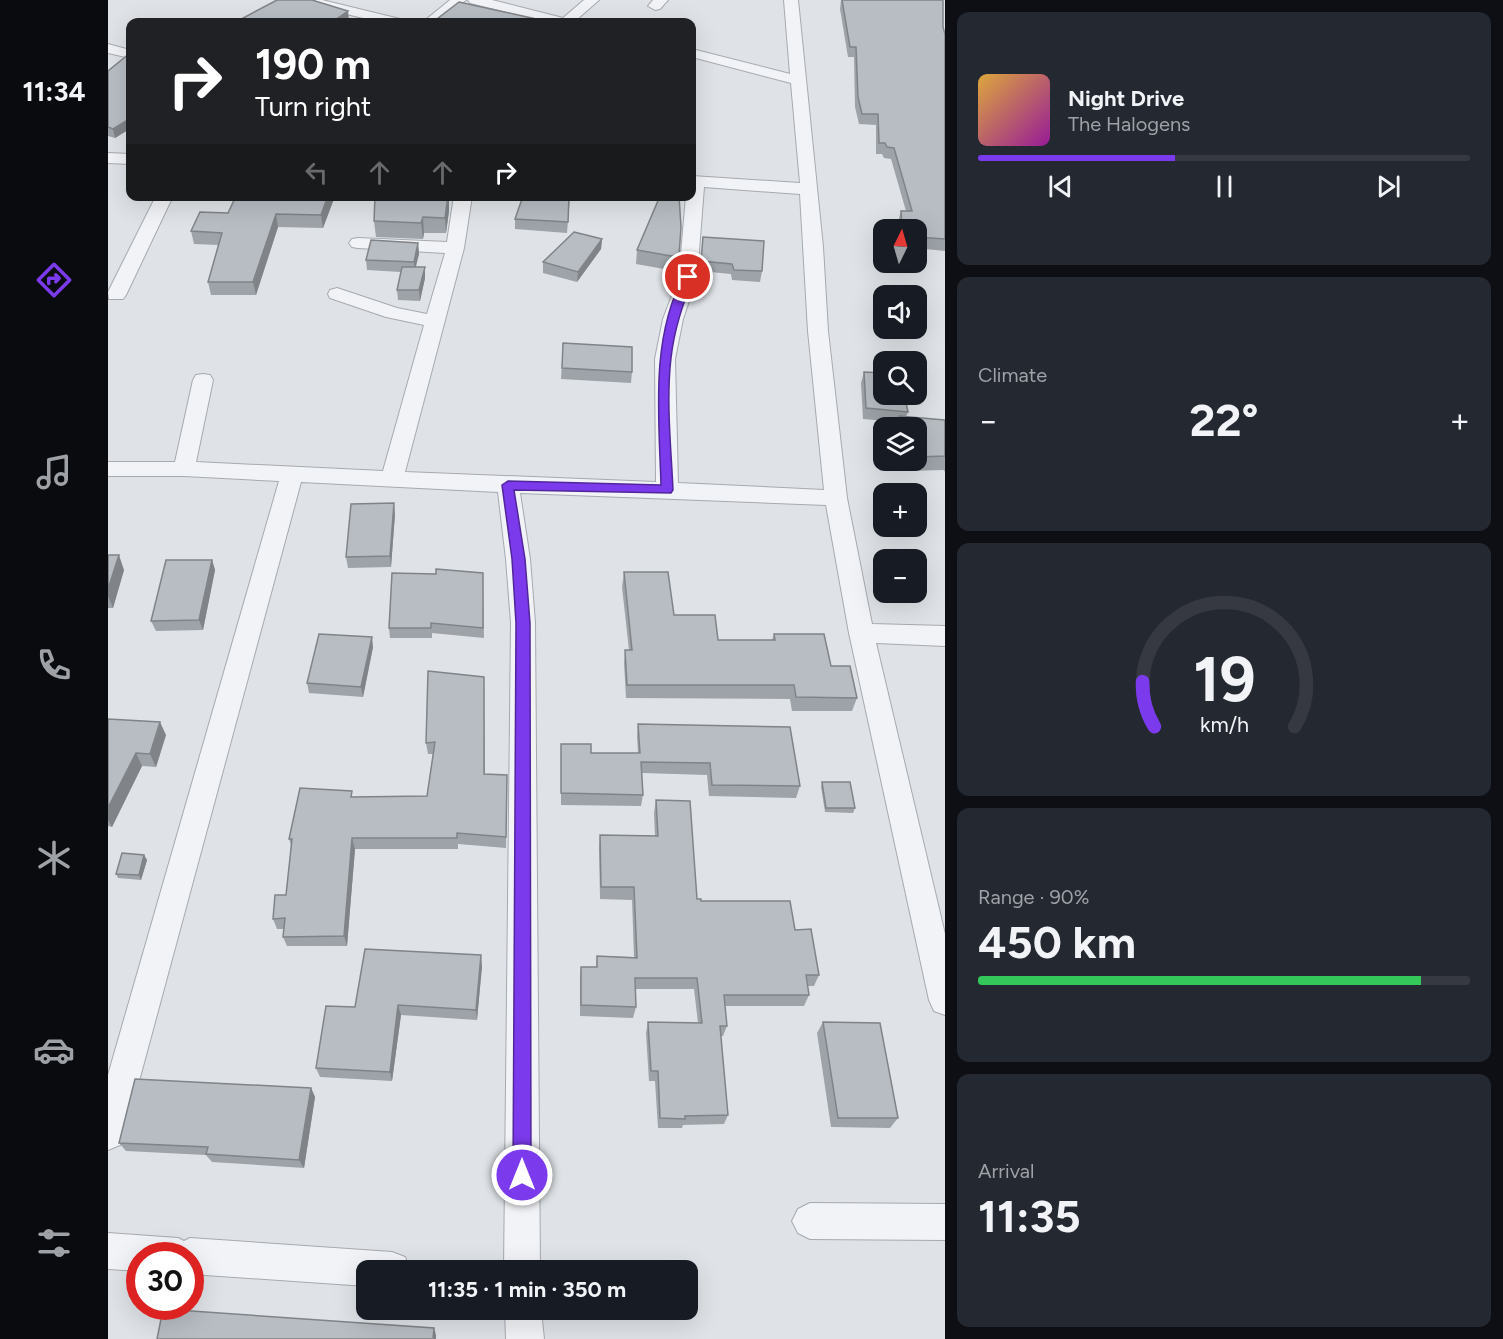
<!DOCTYPE html>
<html lang="en">
<head>
<meta charset="utf-8">
<style>
  :root { --surface:#171b24; --page:#242831; --text:#f1f3f6; --muted:#9ea1a6; --line:#363941; --accent:#7c3aed }
  body { margin:0; font-family:Figtree,sans-serif; background:var(--page); color:var(--text); height:100vh; display:flex; flex-direction:column; font-size:22px; white-space:nowrap }
  * { box-sizing:border-box; margin:0 }
  p { font-size:20px; color:var(--muted) }
  .icon { flex:none; width:33px; height:33px; fill:none; stroke:currentColor; stroke-width:2; stroke-linecap:round; stroke-linejoin:round }
  .map { position:relative; flex:1; overflow:hidden }
  .panel { display:flex; flex-direction:column; gap:12px; padding:12px; background:#0d0f14; width:558px }
  .panel>* { flex:none }
  .banner { position:absolute; left:18px; top:18px; width:570px; height:183px; border-radius:12px; box-shadow:0 6px 24px #0002; background:#202124; color:#fff; overflow:hidden }
  .needle { width:39px; rotate:5deg }
  .fabs { position:absolute; left:765px; top:219px; display:grid; gap:12px }
  .fabs a { display:grid; place-items:center; width:54px; height:54px; border-radius:12px; background:var(--surface); box-shadow:0 6px 24px #0002; font-size:30px }
  .speed { position:absolute; left:18px; top:1242px; display:flex; gap:12px; font-size:30px; font-weight:700; text-align:center }
  .speed>* { display:grid; place-content:center; width:78px; height:78px; border-radius:50%; background:var(--surface); box-shadow:0 6px 24px #0002; line-height:1 }
  .speed .limit { border:9px solid #d22; background:#fff; color:#111 }
  .pin { position:absolute; display:grid; place-items:center; width:51px; height:51px; color:#fff; margin:-26px; border:3px solid #fff; border-radius:50%; box-shadow:0 2px 6px #0007 }
  .me { position:absolute; width:66px; margin:-33px; rotate:0deg; stroke-linejoin:round; filter:drop-shadow(0 0 4px #0008) }
  .turn { display:flex; align-items:center; gap:21px; height:126px; padding:0 30px; font-size:27px }
  .turn .icon { width:78px; height:78px; stroke-width:2.5 }
  .turn b { display:block; font-size:42px; line-height:51px }
  .lanes { display:flex; align-items:center; height:57px; padding:0 30px; background:#0003; justify-content:center; gap:30px; direction:ltr }
  .lanes .off { opacity:.35 }
  .big { font-size:45px; font-weight:700; line-height:1.1 }
  .panel .card { flex:1; display:flex; flex-direction:column; justify-content:center; gap:9px; min-width:0; padding:0 21px; border-radius:12px; background:var(--page) }
  .panel .dial { align-items:center; gap:0 }
  .dial svg { height:156px; overflow:visible; fill:none; stroke:var(--line); stroke-width:7; stroke-linecap:round; text-anchor:middle }
  .dial text { fill:var(--text); stroke:none }
  .song { display:flex; align-items:center; gap:18px }
  .cover { width:72px; height:72px; border-radius:9px; background:linear-gradient(135deg,hsl(40 70% 55%),hsl(300 70% 35%)) }
  .played { height:6px; border-radius:3px; background:linear-gradient(90deg,var(--accent) 40%,var(--line) 40%) }
  .keys { display:flex; justify-content:space-around; direction:ltr }
  .heat { display:flex; justify-content:space-between; align-items:center; font-size:33px; direction:ltr }
  .charge { height:9px; border-radius:4px; background:linear-gradient(90deg,#34c759 90%,var(--line) 0) }
  .trip { position:absolute; left:248px; top:1260px; width:342px; height:60px; border-radius:12px; background:var(--surface); box-shadow:0 6px 24px #0002; font-weight:700; line-height:60px; text-align:center }
  main { display:flex; flex:1; min-height:0 }
  .menu { display:flex; flex-direction:column; width:108px; justify-content:space-around; align-items:center; background:#090b0e; color:var(--muted) }
  .menu .icon { width:42px; height:42px }
  .menu .active { color:var(--accent) }
  .menu b { font-size:27px; color:var(--text) }
  .map>svg:first-child { display:block }
</style>
</head>
<body>
<main>
<nav class="menu">
<b>11:34</b>
<svg class="icon active" aria-label="directions" viewBox="0 0 24 24"><path d="M12 3l9 9-9 9-9-9zM9 14v-3h6M13 9l2 2-2 2"/></svg>
<svg class="icon" aria-label="music" viewBox="0 0 24 24"><path d="M9 18V5l10-2v13"/><circle cx="6" cy="18" r="3"/><circle cx="16" cy="16" r="3"/></svg>
<svg class="icon" aria-label="phone" viewBox="0 0 24 24"><path d="M5 4h4l2 5-3 2q2 4 5 5l2-3 5 2v4C11 20 4 13 5 4z"/></svg>
<svg class="icon" aria-label="climate" viewBox="0 0 24 24"><path d="M12 3v18M4 7l16 10M4 17L20 7"/></svg>
<svg class="icon" aria-label="car" viewBox="0 0 24 24"><path d="M5 17H2v-5l4-1 3-4h7l3 4 3 1v5h-3M9 17h6M6 11h13"/><circle cx="7" cy="17" r="2"/><circle cx="17" cy="17" r="2"/></svg>
<svg class="icon" aria-label="filters" viewBox="0 0 24 24"><path d="M4 7h16M4 17h16"/><circle cx="9" cy="7" r="2"/><circle cx="15" cy="17" r="2"/></svg>
</nav>
<div class="map">
<svg width="837" height="1339" viewBox="0 0 837 1339">
  <rect width="100%" height="100%" fill="#dfe3e7"/>
  <g fill="none" stroke-linecap="round" stroke-linejoin="round">
    <g stroke="#a5aab1" stroke-width="2">
      <path id="minor" d="M 190,0 L 214,0 L 292,19 L 294,22 L 272,22 L 192,3 Z
        M 342,0 L 358,0 L 330,22 L 315,22 Z
        M 360,0 L 384,0 L 455,18 L 476,0 L 491,0 L 466,22 L 440,22 L 362,3 Z
        M 545,0 L 560,0 L 552,9 L 547,10 L 540,6 Z
        M 676,0 L 690,0 L 715,247 L 720,331 L 739,498 L 764,624 L 837,626 L 837,646 L 768,643 L 837,934 L 837,1015 L 826,1011 L 821,1000 L 741,633 L 718,505 L 412,493 L 422,559 L 427,623 L 432,1270 L 396,1270 L 403,623 L 398,559 L 390,492 L 193,482 L 17,1133 L 12,1145 L 0,1150 L 0,1075 L 171,481 L 76,476 L 0,476 L 0,462 L 67,462 L 85,380 L 88,375 L 95,374 L 102,375 L 105,380 L 88,462 L 275,471 L 316,325 L 278,317 L 222,298 L 220,294 L 222,290 L 229,288 L 289,308 L 319,314 L 337,253 L 250,248 L 244,247 L 241,243 L 244,239 L 250,238 L 339,242 L 346,196 L 364,196 L 356,248 L 297,472 L 548,482 L 547,359 L 555,319 L 571,277 L 578,196 L 584,196 L 584,176 L 692,183 L 683,83 L 584,57 L 584,49 L 682,74 ZM 596,187 L 692,194 L 700,331 L 716,490 L 570,483 L 567,359 L 575,319 L 589,277 Z
        M 0,44 L 22,50 L 22,58 L 0,53 Z
        M 0,153 L 22,154 L 22,164 L 0,163 Z
        M 48,196 L 65,196 L 18,295 L 15,299 L 1,299 L 0,292 Z
        M 702,1203 L 837,1204 L 837,1240 L 702,1239 L 690,1233 L 684,1221 L 690,1209 Z
        M 0,1233 L 70,1238 L 76,1241 L 82,1238 L 284,1252 L 297,1257 L 302,1270 L 258,1270 L 258,1286 L 82,1274 L 82,1256 L 32,1256 L 32,1271 L 0,1269 Z
        M 397,1310 L 433,1310 L 436,1339 L 398,1339 Z"/>
    </g>
    <use href="#minor" fill="#f2f3f6" fill-rule="evenodd"/>
  </g>
  <path fill="#9da3a8" d="M 733,0 L 835,0 L 835,27 L 837,34 L 837,251 L 808,248 L 808,230 L 790,230 L 790,222 L 793,211 L 798,211 L 783,159 L 776,158 L 774,154 L 768,154 L 768,125 L 751,124 L 747,107 L 746,57 L 740,57 L 732,9 Z
    M 135,18 L 241,20 L 238,22 L 136,22 Z
    M 22,53 L 22,131 L 20,130 L 7,138 L 0,136 L 0,71 Z
    M 227,196 L 215,228 L 170,227 L 148,295 L 103,295 L 100,282 L 110,245 L 86,244 L 83,231 L 120,213 Z
    M 341,196 L 341,211 L 338,233 L 316,233 L 315,239 L 268,237 L 266,221 Z
    M 462,196 L 459,233 L 407,229 L 407,219 Z
    M 552,196 L 569,269 L 562,270 L 528,264 L 529,250 Z
    M 595,237 L 654,271 L 652,282 L 624,280 L 623,274 L 592,271 Z
    M 494,239 L 493,249 L 469,282 L 435,273 L 435,262 Z
    M 310,243 L 311,254 L 308,267 L 317,278 L 312,301 L 290,300 L 289,290 L 293,272 L 259,270 L 258,260 Z
    M 455,343 L 524,372 L 523,383 L 453,379 Z
    M 756,372 L 800,412 L 798,417 L 837,420 L 837,472 L 836,470 L 798,471 L 794,460 L 808,460 L 808,428 L 788,428 L 790,422 L 755,419 L 753,383 Z
    M 287,514 L 283,567 L 240,568 L 238,557 Z
    M 0,555 L 16,570 L 5,608 L 0,608 Z
    M 104,560 L 107,570 L 95,630 L 48,631 L 43,621 Z
    M 516,572 L 566,615 L 610,640 L 664,640 L 666,634 L 723,666 L 749,698 L 744,711 L 684,711 L 682,699 L 518,698 L 516,663 L 517,650 L 521,650 L 514,587 Z
    M 375,583 L 376,638 L 324,633 L 324,638 L 282,638 L 281,628 Z
    M 265,647 L 255,697 L 201,693 L 199,683 Z
    M 376,677 L 377,774 L 399,775 L 398,848 L 350,844 L 350,849 L 247,849 L 239,946 L 179,946 L 175,937 L 176,929 L 169,929 L 165,919 L 178,895 L 183,845 L 181,839 L 245,797 L 319,796 L 325,754 L 320,754 L 318,743 Z
    M 0,719 L 58,735 L 48,767 L 34,766 L 4,827 L 0,826 Z
    M 530,724 L 692,786 L 688,798 L 601,796 L 599,775 L 534,773 L 535,795 L 533,806 L 453,805 L 453,744 L 483,753 L 530,753 L 529,736 Z
    M 714,782 L 747,808 L 745,813 L 717,812 L 713,787 Z
    M 548,800 L 589,899 L 593,901 L 687,930 L 711,975 L 706,986 L 699,986 L 701,995 L 696,1006 L 617,1006 L 619,1026 L 615,1036 L 613,1036 L 620,1115 L 616,1124 L 575,1125 L 574,1128 L 550,1128 L 547,1081 L 541,1081 L 538,1033 L 540,1022 L 590,1023 L 586,989 L 527,989 L 528,1007 L 525,1018 L 472,1016 L 472,978 L 473,967 L 488,967 L 489,956 L 526,957 L 524,900 L 492,899 L 491,848 L 492,835 L 547,836 L 546,813 Z
    M 36,855 L 39,860 L 33,880 L 10,878 L 8,874 Z
    M 374,966 L 369,1020 L 293,1015 L 284,1081 L 212,1077 L 208,1068 L 247,1007 Z
    M 715,1022 L 790,1118 L 782,1128 L 723,1127 L 709,1033 Z
    M 203,1088 L 207,1097 L 196,1168 L 104,1162 L 98,1155 L 18,1151 L 11,1143 Z"/>
  <path fill="#808488" d="M 240,11 L 241,20 L 238,22 L 224,22 Z
    M 18,121 L 20,130 L 7,138 L 5,129 Z
    M 220,196 L 227,196 L 215,228 L 213,215 Z
    M 341,196 L 341,211 L 338,233 L 337,218 Z
    M 168,214 L 170,227 L 148,295 L 145,282 Z
    M 315,217 L 316,233 L 315,239 L 313,223 Z
    M 494,239 L 493,249 L 469,282 L 470,272 Z
    M 310,243 L 311,254 L 306,272 L 306,262 Z
    M 571,255 L 569,269 L 562,270 L 563,256 Z
    M 317,267 L 317,278 L 312,301 L 311,290 Z
    M 286,503 L 287,514 L 283,567 L 282,556 Z
    M 11,555 L 16,570 L 5,608 L 0,596 L 0,589 Z
    M 104,560 L 107,570 L 95,630 L 91,620 Z
    M 264,637 L 265,647 L 255,697 L 253,687 Z
    M 52,722 L 58,735 L 48,767 L 42,754 Z
    M 28,753 L 34,766 L 4,827 L 0,820 L 0,808 Z
    M 244,838 L 247,849 L 239,946 L 236,936 Z
    M 36,855 L 39,860 L 33,880 L 31,875 Z
    M 373,955 L 374,966 L 369,1020 L 368,1010 Z
    M 290,1005 L 293,1015 L 284,1081 L 282,1072 Z
    M 203,1088 L 207,1097 L 196,1168 L 191,1160 Z
    M 326,1328 L 328,1335 L 328,1339 L 325,1339 Z"/>
  <path fill="#b7bdc3" stroke="#808488" stroke-width="1.5" d="M 169,0 L 204,0 L 240,11 L 224,22 L 162,22 L 135,18 Z
    M 734,0 L 835,0 L 835,27 L 837,34 L 837,239 L 808,237 L 808,230 L 794,230 L 793,211 L 804,211 L 786,148 L 779,147 L 777,143 L 771,143 L 770,114 L 754,114 L 750,97 L 748,47 L 742,47 Z
    M 351,2 L 442,22 L 325,22 Z
    M 22,53 L 22,122 L 18,121 L 5,129 L 0,127 L 0,71 Z
    M 128,196 L 220,196 L 213,215 L 168,214 L 145,282 L 100,282 L 114,233 L 83,231 L 92,212 L 120,213 Z
    M 267,196 L 340,196 L 337,218 L 315,217 L 313,223 L 266,221 Z
    M 415,196 L 461,196 L 460,222 L 407,219 Z
    M 552,196 L 571,196 L 573,227 L 571,255 L 563,256 L 529,250 Z
    M 466,232 L 494,239 L 470,272 L 435,262 Z
    M 595,237 L 656,241 L 654,271 L 626,270 L 624,264 L 593,261 Z
    M 263,240 L 310,243 L 306,262 L 258,260 Z
    M 294,267 L 317,267 L 311,290 L 289,290 Z
    M 455,343 L 524,347 L 524,372 L 454,368 Z
    M 756,372 L 776,373 L 776,394 L 796,394 L 800,412 L 758,408 Z
    M 791,416 L 837,420 L 837,456 L 808,457 L 808,428 L 789,428 Z
    M 286,503 L 282,556 L 238,557 L 243,504 Z
    M 0,555 L 11,555 L 0,589 Z
    M 58,560 L 104,560 L 91,620 L 43,621 Z
    M 328,569 L 375,573 L 375,628 L 323,623 L 323,628 L 281,628 L 284,573 L 328,574 Z
    M 516,572 L 560,572 L 566,615 L 607,615 L 610,640 L 667,640 L 666,634 L 716,634 L 723,666 L 742,666 L 749,698 L 688,697 L 686,685 L 519,685 L 517,650 L 524,650 Z
    M 211,634 L 264,637 L 253,687 L 199,683 Z
    M 320,671 L 376,677 L 376,774 L 399,775 L 398,837 L 349,833 L 349,838 L 244,838 L 236,936 L 175,937 L 177,918 L 165,919 L 167,895 L 178,895 L 184,839 L 181,839 L 192,788 L 244,791 L 243,797 L 319,796 L 327,742 L 318,743 Z
    M 0,719 L 52,722 L 42,754 L 28,753 L 0,808 Z
    M 530,724 L 682,727 L 692,786 L 604,785 L 602,763 L 533,762 L 535,795 L 453,793 L 453,744 L 483,744 L 483,753 L 532,753 Z
    M 714,782 L 742,782 L 747,808 L 718,808 Z
    M 548,800 L 582,801 L 589,899 L 593,899 L 593,901 L 682,901 L 687,930 L 703,929 L 711,975 L 698,975 L 701,995 L 616,995 L 619,1026 L 612,1026 L 620,1115 L 577,1116 L 577,1119 L 552,1118 L 550,1071 L 543,1071 L 540,1022 L 594,1023 L 589,978 L 527,978 L 528,1007 L 473,1005 L 473,967 L 489,967 L 489,956 L 529,958 L 526,887 L 493,887 L 492,835 L 550,836 Z
    M 14,853 L 36,855 L 31,875 L 8,874 Z
    M 257,949 L 373,955 L 368,1010 L 290,1005 L 282,1072 L 208,1068 L 218,1006 L 247,1007 Z
    M 715,1022 L 772,1023 L 790,1118 L 730,1118 Z
    M 27,1079 L 203,1088 L 191,1160 L 98,1154 L 100,1147 L 11,1143 Z
    M 55,1309 L 326,1328 L 325,1339 L 49,1339 Z"/>
  <path fill="#7c3aed" stroke="#51269a" stroke-width="1.5" d="M 576,275 L 585,277 C 575,304 566,330 563,358 C 558,401 563,446 565,490 L 563,493 L 406,490 L 417,559 L 422,623 L 423,1175 L 420,1182 L 414,1185 L 407,1182 L 405,1175 L 408,623 L 404,559 L 394,485 L 400,481 L 553,485 C 551,416 542,339 576,275 Z"/>
</svg>
<div class="fabs">
<a><svg class="needle" viewBox="-14 -14 28 28"><path d="M0-13l5 13h-10z" fill="#e53935"/><path d="M0 13l5-13h-10z" fill="#9ea1a6"/></svg></a>
<a><svg class="icon" aria-label="sound" viewBox="0 0 24 24"><path d="M4 9h4l5-4v14l-5-4H4zM17 9q2 3 0 6"/></svg></a>
<a><svg class="icon" aria-label="search" viewBox="0 0 24 24"><circle cx="10" cy="10" r="6"/><path d="M15 15l6 6"/></svg></a>
<a><svg class="icon" aria-label="layers" viewBox="0 0 24 24"><path d="M12 4l9 5-9 5-9-5zM3 14l9 5 9-5"/></svg></a>
<a>+</a>
<a>−</a>
</div>
<div class="speed"><div class="limit">30</div></div>
<div class="pin" style="left:580px;top:277px;background:#d93025"><svg class="icon" aria-label="arrive" viewBox="0 0 24 24"><path d="M6 21V4h12l-3 4 3 4H6"/></svg></div>
<svg class="me" style="left:414px;top:1175px" viewBox="-20 -20 40 40"><circle r="17" fill="#7c3aed" stroke="#fff" stroke-width="3"/><path d="M0-11L8 9 0 5-8 9z" fill="#fff"/></svg>
<div class="trip">11:35 · 1 min · 350 m</div>
<div class="banner">
<div class="turn"><svg class="icon" aria-label="right" viewBox="0 0 24 24"><path d="M7 20v-9h11M14 6l5 5-5 5"/></svg><div><b>190 m</b>Turn right</div></div>
<div class="lanes"><svg class="icon off" aria-label="left" viewBox="0 0 24 24"><path d="M17 20v-9H6M10 6l-5 5 5 5"/></svg><svg class="icon off" aria-label="ahead" viewBox="0 0 24 24"><path d="M12 20V5M6 11l6-6 6 6"/></svg><svg class="icon off" aria-label="ahead" viewBox="0 0 24 24"><path d="M12 20V5M6 11l6-6 6 6"/></svg><svg class="icon" aria-label="right" viewBox="0 0 24 24"><path d="M7 20v-9h11M14 6l5 5-5 5"/></svg></div>
</div>
</div>
<section class="panel">
<div class="card">
<div class="song"><i class="cover"></i><div><b>Night Drive</b><p>The Halogens</p></div></div>
<div class="played"></div>
<div class="keys"><svg class="icon" aria-label="previous" viewBox="0 0 24 24"><path d="M18 5L8 12l10 7zM5 5v14"/></svg><svg class="icon" aria-label="pause" viewBox="0 0 24 24"><path d="M8 5v14M16 5v14"/></svg><svg class="icon" aria-label="next" viewBox="0 0 24 24"><path d="M6 5l10 7-10 7zM19 5v14"/></svg></div>
</div>
<div class="card"><p>Climate</p>
<div class="heat"><a>−</a><b class="big">22°</b><a>+</a></div>
</div>
<div class="card dial"><svg viewBox="0 0 100 80">
<path d="M14 69A42 42 0 1 1 86 69"/>
<path d="M14 69A42 42 0 0 1 8 46" stroke="#7c3aed"/>
<text x="50" y="56" font-size="32" font-weight="700">19</text>
<text x="50" y="72" font-size="11">km/h</text>
</svg></div>
<div class="card"><p>Range · 90%</p><b class="big">450 km</b><div class="charge"></div></div>
<div class="card"><p>Arrival</p><b class="big">11:35</b></div>
</section>
</main>
</body>
</html>
